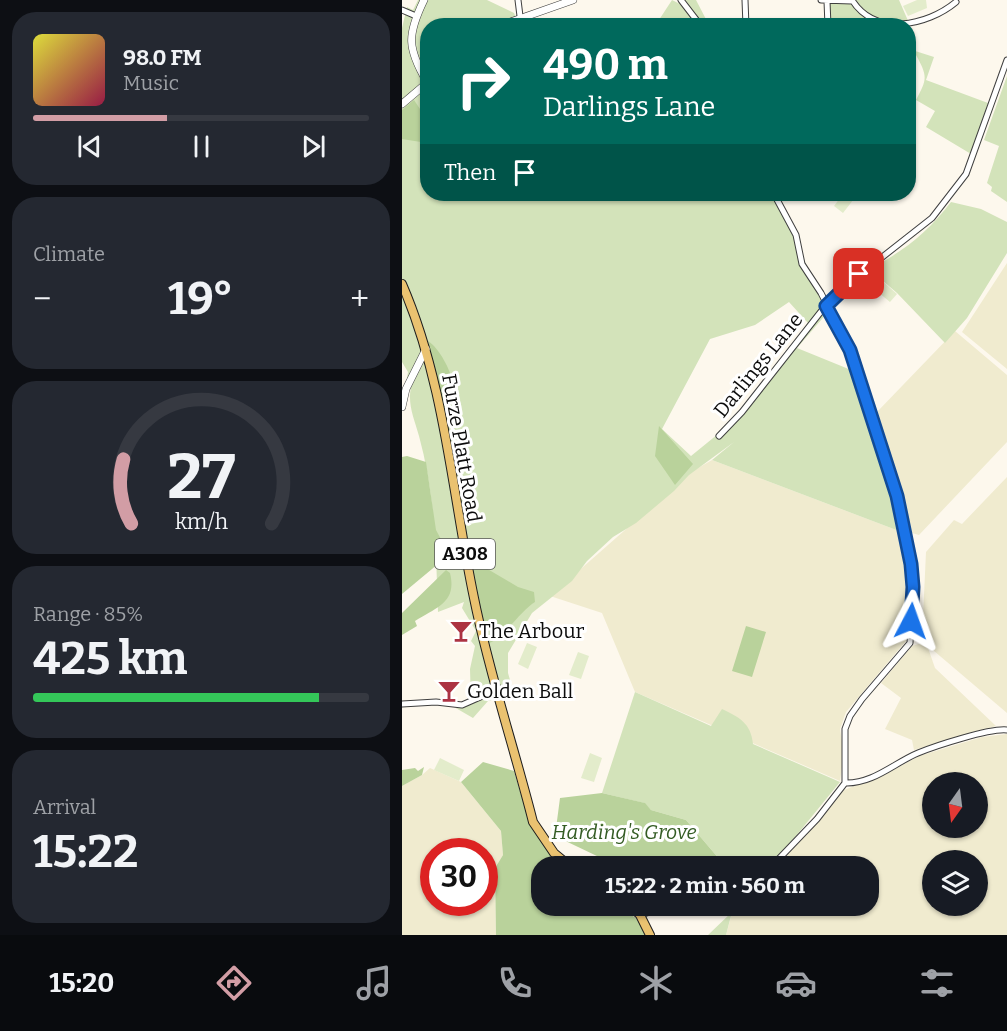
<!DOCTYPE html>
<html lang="en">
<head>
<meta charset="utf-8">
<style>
  :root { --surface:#171b24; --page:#242831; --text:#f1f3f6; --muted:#9ea1a6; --line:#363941; --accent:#d29da5 }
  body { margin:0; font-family:Bitter,serif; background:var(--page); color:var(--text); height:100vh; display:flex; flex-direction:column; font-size:22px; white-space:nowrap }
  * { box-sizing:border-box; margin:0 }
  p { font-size:20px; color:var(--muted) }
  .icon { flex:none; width:33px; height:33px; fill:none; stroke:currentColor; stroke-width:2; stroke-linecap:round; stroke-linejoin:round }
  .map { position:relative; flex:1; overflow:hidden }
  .side { display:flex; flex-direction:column; gap:12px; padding:12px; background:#0d0f14; width:402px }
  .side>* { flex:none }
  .hud { position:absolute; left:18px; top:18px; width:496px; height:183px; border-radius:24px; box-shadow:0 2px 4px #0004; background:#00695c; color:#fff; overflow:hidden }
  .needle { width:39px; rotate:194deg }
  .buttons { position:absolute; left:520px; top:772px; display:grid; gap:12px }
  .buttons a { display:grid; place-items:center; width:66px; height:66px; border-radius:50%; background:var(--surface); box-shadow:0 2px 4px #0004; font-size:30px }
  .speed { position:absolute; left:18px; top:838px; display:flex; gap:12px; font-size:30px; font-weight:700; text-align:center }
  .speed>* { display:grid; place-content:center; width:78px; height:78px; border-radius:50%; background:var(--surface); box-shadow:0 2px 4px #0004; line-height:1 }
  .speed .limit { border:9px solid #d22; background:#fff; color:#111 }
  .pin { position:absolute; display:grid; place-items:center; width:51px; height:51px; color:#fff; margin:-26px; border-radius:12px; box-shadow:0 3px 9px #0006 }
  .me { position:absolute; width:66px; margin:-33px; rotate:4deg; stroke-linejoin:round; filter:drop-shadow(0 0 4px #0008) }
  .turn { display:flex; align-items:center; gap:21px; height:126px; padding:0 24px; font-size:27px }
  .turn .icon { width:78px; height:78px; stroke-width:2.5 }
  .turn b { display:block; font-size:42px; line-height:51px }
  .then { display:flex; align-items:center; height:57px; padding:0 24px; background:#0003; gap:12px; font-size:22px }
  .big { font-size:45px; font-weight:700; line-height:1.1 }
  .side .tile { flex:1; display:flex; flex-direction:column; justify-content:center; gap:9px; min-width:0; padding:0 21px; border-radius:24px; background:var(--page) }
  .side .dial { align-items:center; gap:0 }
  .dial svg { height:156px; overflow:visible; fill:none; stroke:var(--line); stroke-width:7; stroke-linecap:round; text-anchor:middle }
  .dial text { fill:var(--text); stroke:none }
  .song { display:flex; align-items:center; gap:18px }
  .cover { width:72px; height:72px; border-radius:9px; background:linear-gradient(135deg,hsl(60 70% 55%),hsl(340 70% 35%)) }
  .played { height:6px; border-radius:3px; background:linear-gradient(90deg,var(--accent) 40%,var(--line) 40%) }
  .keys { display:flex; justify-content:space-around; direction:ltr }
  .heat { display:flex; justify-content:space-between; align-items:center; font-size:33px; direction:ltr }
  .charge { height:9px; border-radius:4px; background:linear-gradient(90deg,#34c759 85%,var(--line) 0) }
  .trip { position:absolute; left:129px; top:856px; width:348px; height:60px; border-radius:24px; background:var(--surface); box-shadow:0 2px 4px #0004; font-weight:700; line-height:60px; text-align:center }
  .tabs { display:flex; height:96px; justify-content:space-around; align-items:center; background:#090b0e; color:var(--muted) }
  .tabs .icon { width:42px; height:42px }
  .tabs .selected { color:var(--accent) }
  .tabs b { font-size:27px; color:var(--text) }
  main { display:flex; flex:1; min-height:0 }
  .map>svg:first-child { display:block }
</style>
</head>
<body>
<main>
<section class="side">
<div class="tile">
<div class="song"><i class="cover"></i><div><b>98.0 FM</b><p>Music</p></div></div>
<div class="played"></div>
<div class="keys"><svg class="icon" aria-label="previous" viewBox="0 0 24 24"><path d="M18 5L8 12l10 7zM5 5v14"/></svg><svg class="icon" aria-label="pause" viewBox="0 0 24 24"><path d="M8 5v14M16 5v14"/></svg><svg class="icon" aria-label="next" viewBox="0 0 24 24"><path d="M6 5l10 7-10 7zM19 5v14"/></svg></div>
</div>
<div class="tile"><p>Climate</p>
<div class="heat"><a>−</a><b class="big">19°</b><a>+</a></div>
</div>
<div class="tile dial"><svg viewBox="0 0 100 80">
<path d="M14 69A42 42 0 1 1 86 69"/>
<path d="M14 69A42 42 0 0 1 10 36" stroke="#d29da5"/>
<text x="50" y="56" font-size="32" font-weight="700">27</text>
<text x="50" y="72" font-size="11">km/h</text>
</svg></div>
<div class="tile"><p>Range · 85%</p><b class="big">425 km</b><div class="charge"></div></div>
<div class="tile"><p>Arrival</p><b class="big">15:22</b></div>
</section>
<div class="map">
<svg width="605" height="935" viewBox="0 0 605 935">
  <rect width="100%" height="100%" fill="#fdf8ed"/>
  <path fill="#f0ebcf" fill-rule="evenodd" d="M 605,263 L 605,369 L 560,332 Z
    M 553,331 L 605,375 L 605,442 L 517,535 L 503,531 L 498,494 L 474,413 Z
    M 310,460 L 497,531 L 507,589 L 504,641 L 444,712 L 438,729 L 442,754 L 438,781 L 233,692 L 200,613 L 148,596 L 289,472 Z
    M 605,477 L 605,713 L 525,645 L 533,668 L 594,726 L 512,750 L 510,740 L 483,729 L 499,698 L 479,683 L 510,646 L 523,642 L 520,639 L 524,552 L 552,520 L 560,524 Z
    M 605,734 L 605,935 L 324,935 L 332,906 L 466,906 L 466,867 L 375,867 L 442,790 L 486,773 L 517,756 L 580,737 ZM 531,783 L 576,783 L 576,828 L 531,828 ZM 531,861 L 576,861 L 576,906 L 531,906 Z
    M 28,768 L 59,782 L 99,831 L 101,855 L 93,868 L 94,935 L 0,935 L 0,786 L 20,775 ZM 32,852 L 82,852 L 82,903 L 32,903 Z"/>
  <path fill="#d3e3ba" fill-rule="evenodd" d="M 16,0 L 85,0 L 112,13 L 114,18 L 129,14 L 130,25 L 26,26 L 26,194 L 371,194 C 391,232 407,273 426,312 L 395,348 L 454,372 L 491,497 L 497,531 L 310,460 L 332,442 L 287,475 L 272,491 L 234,523 L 211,537 L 185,561 L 170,581 L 130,613 L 106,653 L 106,673 L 112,694 L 86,701 L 71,718 L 52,707 L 69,703 L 68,669 L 73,646 L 69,641 L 74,631 L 60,608 L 62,602 L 36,612 C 34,552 33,494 17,436 C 11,415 3,399 12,378 L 5,378 L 6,372 L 0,362 L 0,28 L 5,7 L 11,10 ZM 387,302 L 406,323 L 332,421 L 289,456 L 260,429 L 308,339 L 353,325 Z
    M 270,0 L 280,5 L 298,26 L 253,26 Z
    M 278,0 L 294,0 L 307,25 L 302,25 Z
    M 425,0 L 497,0 L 507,23 L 426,25 Z
    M 507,49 L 532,57 L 524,80 L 586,103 L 569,154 L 524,127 L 533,111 L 514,100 C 525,79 526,77 514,55 L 507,59 L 513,69 L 507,74 Z
    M 605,76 L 605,202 L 589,191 L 590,187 L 585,183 L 597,146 L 582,140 Z
    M 549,202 L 579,209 L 605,222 L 605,253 L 565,318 L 543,343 L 495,293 L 467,269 C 501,252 525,233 549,202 Z
    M 233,692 L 309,726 L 320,709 C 337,717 349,723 351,744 L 438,782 L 376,858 L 364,867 L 324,867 L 284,820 L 249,810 L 242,803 L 200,793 Z
    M 330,912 L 324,935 L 306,935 Z"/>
  <path fill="#b9d29b" d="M 12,100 L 20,112 L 25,143 L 0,139 L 0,110 Z
    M 26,341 C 37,348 49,370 51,384 C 52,392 47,400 46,408 L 41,406 Z
    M 257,426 L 291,464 L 273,485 L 253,456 Z
    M 5,456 L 24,462 L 34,530 L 41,543 L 42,559 L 0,594 L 0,457 Z
    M 77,564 L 116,587 L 132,592 L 133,602 C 119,610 99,641 87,643 L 69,569 Z
    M 44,570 L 48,573 C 55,602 36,607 13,621 L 15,626 L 0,635 L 0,613 Z
    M 344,626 L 364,632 L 350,677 L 330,671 Z
    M 81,762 L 112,771 L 128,825 L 151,855 L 166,867 L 140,867 L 140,906 L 215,906 L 234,918 L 243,935 L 94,935 L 93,868 L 101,855 L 99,831 L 59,782 Z
    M 22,767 L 20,775 L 0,786 L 0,770 L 13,768 L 16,771 Z
    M 200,793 L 243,803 L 249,810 L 284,820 L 324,867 L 218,867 L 153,836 L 158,798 Z"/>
  <path fill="#e3eccb" d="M 515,0 L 524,0 L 525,8 L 506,16 L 501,6 Z
    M 441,194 L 455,195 L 441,213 L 432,206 Z
    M 477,278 L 495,294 L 488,302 L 470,287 Z
    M 125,643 L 135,647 L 126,669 L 116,664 Z
    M 176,652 L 187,656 L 179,679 L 167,675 Z
    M 188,753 L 200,758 L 192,782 L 179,778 Z
    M 38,758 L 62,770 L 57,781 L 32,770 Z"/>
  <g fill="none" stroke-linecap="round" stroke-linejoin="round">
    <g stroke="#3f3f3f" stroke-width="7">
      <path id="minor" d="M 116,0 L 118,16
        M 279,0 L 299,26
        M 343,0 L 344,26
        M 419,0 L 450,1
        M 450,0 C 473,37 525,26 554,2
        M 425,1 L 426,26
        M 0,10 L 14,16
        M 317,436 L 340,412 L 432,295 L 530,218 L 564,174 L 605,60
        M 0,704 L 34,702 L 60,705 L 94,690
        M 443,783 C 471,784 492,763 516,753 C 533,746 588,728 605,730
        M 369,867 L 415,819 L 443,783 L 443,729 L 448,716 L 460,699 L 508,643 L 511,587 L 495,496 L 448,350 L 419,293 L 400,264 L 394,235 L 372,194
        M 238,915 L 269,906"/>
    </g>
    <g stroke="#3f3f3f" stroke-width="8">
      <path id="tertiary" d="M 22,0 C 5,35 5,48 25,82
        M 97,26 L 171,0
        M 0,104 L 26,82
        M 0,407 L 4,389 L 24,349"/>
    </g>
    <g stroke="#1d1d1d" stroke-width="10">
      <path id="primary" d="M 0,284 C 43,383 50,493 72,598 C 87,673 112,747 131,822 L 152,853 L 169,867
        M 229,906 L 238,915 L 248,935"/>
    </g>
    <use href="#minor" stroke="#fff" stroke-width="5"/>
    <use href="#tertiary" stroke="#fff" stroke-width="7"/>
    <use href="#primary" stroke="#eac270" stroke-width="8"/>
  </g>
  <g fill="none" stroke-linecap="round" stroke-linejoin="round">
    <g stroke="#114b97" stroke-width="15">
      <path id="route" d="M 457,274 L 424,306 L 448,350 L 495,496 L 509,564 L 511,587 L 509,621"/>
    </g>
    <use href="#route" stroke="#1a73e8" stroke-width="10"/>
  </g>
  <defs>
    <g id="bar-bare" transform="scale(1.8)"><path d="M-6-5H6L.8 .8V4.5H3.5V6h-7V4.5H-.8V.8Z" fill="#ac3343" stroke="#fff" stroke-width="2.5" paint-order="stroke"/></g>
  </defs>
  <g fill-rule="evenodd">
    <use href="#bar-bare" x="59" y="631"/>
    <use href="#bar-bare" x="47" y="691"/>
  </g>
  <g text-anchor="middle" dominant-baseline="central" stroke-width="6" stroke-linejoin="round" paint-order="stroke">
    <rect fill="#fff" stroke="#555" stroke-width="1.5" x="33" y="539" width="60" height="30" rx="4.5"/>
    <g font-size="18" font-weight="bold" fill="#0c0c0c">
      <text x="63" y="554">A308</text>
    </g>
    <g font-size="20" fill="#0c0c0c" stroke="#fff">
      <text transform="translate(356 365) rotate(-51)">Darlings Lane</text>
      <text transform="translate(60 448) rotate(80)">Furze Platt Road</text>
    </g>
    <g font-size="20" fill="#0c0c0c" stroke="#fff" text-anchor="start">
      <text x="77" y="631">The Arbour</text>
      <text x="65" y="691">Golden Ball</text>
    </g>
    <g font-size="20" font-style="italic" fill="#345c24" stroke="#fff">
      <text x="222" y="832">Harding's Grove</text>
    </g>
  </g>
</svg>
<div class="buttons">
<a><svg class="needle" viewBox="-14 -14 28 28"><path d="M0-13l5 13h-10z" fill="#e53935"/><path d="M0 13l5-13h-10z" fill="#9ea1a6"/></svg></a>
<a><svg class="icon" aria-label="layers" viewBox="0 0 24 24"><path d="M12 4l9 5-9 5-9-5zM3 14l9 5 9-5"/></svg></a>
</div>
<div class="speed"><div class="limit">30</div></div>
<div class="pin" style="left:457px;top:274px;background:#d93025"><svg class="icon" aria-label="arrive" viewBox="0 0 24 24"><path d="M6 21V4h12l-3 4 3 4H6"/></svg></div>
<svg class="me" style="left:509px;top:621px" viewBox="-20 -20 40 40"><path d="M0-17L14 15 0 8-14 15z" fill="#1a73e8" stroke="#fff" stroke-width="4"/></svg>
<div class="trip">15:22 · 2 min · 560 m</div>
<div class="hud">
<div class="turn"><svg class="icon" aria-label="right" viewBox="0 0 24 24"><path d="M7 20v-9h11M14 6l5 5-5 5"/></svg><div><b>490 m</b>Darlings Lane</div></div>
<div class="then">Then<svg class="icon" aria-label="arrive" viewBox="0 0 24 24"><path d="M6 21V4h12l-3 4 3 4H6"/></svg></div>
</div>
</div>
</main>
<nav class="tabs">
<b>15:20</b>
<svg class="icon selected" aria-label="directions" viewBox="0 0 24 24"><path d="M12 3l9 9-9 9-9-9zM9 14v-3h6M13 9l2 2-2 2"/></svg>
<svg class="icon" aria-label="music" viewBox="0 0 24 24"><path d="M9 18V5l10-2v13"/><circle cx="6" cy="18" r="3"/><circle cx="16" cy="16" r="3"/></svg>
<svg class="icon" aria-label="phone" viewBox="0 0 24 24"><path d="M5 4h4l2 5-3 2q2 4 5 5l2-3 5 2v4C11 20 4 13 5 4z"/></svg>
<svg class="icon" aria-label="climate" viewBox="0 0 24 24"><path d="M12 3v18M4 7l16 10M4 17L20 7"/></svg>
<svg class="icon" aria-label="car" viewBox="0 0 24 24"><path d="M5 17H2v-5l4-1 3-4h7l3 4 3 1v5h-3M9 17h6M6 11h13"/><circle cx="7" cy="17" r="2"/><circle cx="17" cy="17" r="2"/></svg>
<svg class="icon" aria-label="filters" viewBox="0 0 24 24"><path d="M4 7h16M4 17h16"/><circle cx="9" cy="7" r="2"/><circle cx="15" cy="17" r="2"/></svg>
</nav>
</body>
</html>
